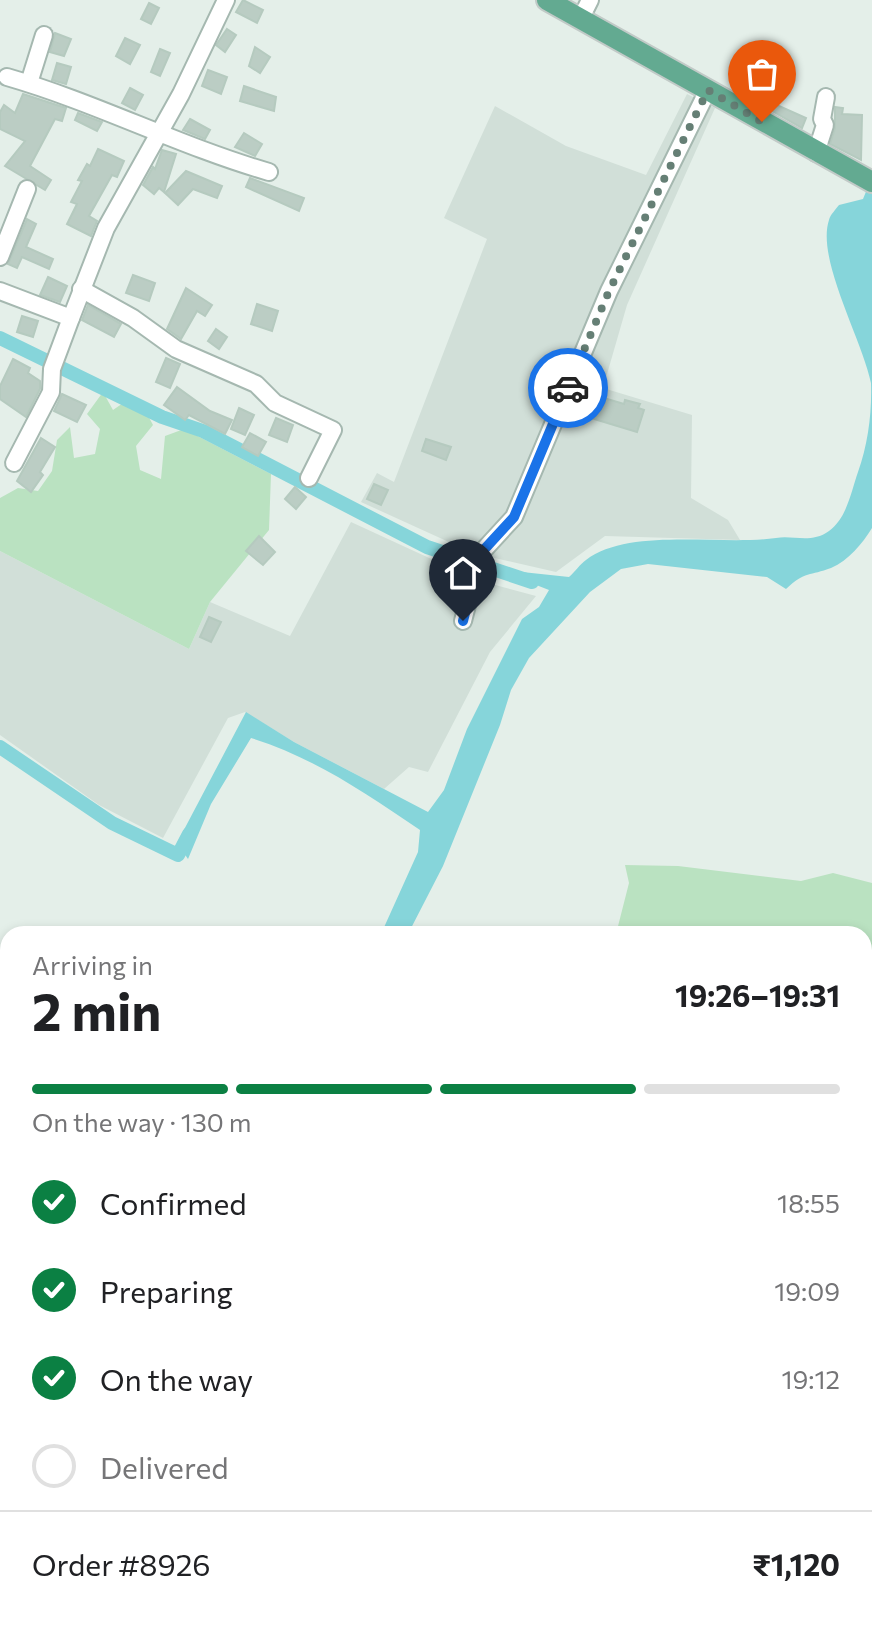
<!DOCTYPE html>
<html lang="en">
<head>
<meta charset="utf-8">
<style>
	body { margin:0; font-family:Commissioner,sans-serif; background:#f2f2f2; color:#202124; height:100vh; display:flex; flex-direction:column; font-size:30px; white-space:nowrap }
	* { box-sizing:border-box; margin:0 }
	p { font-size:26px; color:#757577 }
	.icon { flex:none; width:44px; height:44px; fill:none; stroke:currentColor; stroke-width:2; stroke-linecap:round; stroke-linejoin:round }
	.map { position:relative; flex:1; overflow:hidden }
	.drawer { position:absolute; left:0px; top:926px; width:872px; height:706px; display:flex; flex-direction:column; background:#fff; border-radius:24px 24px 0 0; box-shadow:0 4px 12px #0003 }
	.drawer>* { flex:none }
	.pin { position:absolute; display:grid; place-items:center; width:68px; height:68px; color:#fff; margin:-82px -34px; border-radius:50% 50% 50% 0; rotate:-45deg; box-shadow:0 0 8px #0007 }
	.pin .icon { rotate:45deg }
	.courier { position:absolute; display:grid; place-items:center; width:80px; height:80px; margin:-40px; border:6px solid #1a73e8; border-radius:50%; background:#fff; color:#222; box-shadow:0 2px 10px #0007 }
	.head em { font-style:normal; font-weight:700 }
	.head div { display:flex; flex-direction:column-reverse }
	.head { display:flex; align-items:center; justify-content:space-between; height:136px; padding:0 32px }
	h1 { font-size:52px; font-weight:700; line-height:60px }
	.bar { display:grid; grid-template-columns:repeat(4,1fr); gap:12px 8px; align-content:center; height:96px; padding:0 32px }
	.bar i { height:10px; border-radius:6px; background:#e0e0e0 }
	.bar .on { background:#0b8043 }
	.bar p { grid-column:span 4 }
	.line { display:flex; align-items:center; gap:20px; padding:0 32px; border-top:2px solid #e0e0e0 }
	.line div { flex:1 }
	ol { padding:0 32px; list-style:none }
	li { display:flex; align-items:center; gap:24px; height:88px }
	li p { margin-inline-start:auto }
	li .icon { padding:8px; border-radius:50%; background:#0b8043; color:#fff; stroke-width:4 }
	li:last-child { color:#757577 }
	li i { width:44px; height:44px; border:4px solid #e0e0e0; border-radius:50% }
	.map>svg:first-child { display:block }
	.built { fill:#d1dfd8 }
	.green { fill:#bae2c1 }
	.water { fill:#86d5da }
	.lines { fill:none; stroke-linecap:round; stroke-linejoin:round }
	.canal { stroke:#86d5da; stroke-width:14 }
	.building { fill:#bbcdc4; stroke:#b5cabf; stroke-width:2 }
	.minor-casing { stroke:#a5b8b0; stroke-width:20 }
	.major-casing { stroke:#c1cac7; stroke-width:24 }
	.minor { stroke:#fff; stroke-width:16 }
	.major { stroke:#63aa91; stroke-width:20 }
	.done { stroke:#657f75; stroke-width:8; stroke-dasharray:0 14.4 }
	.route { stroke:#1a73e8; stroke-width:10 }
</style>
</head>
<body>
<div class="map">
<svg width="872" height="1631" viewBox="0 0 872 1631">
	<rect width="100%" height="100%" fill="#e4efe9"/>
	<!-- built -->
	<g class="built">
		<polygon points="687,94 715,108 627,305 603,388 692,415 691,498 728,520 740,540 605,536 556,572 473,553 361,502 377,473 394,482 487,239 444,218 495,106 566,146 646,175"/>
		<polygon points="351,522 477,580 536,596 490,652 428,772 409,767 384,789 294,742 245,712 228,718 163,838 99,805 0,735 0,551 189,649 210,602 290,636"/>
	</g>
	<!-- green -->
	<g class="green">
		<polygon points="103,392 113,410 126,401 144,408 153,425 136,446 140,470 161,479 165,436 184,429 271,474 269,530 210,602 189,649 0,551 0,498 18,488 38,491 52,471 57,440 70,427 74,458 95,454 100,429 87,414"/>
		<polygon points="625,865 678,866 801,881 833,873 872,883 872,1128 864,1140 864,934 616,934 629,883"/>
		<polygon points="530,1624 594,1624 602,1631 527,1631"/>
	</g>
	<!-- water -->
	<g class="water">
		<path d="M872 177V528C862 544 849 560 831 568 810 576 805 571 786 589L767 577 648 564 621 569 590 592 529 658 511 690 500 725 443 866 408 934H381L418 852 420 830C367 794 313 757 251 738L211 804 188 859 177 843 246 712 294 742 428 812 444 790 467 729 522 619 539 607 549 590 495 569 569 577C575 572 580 564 586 560 629 527 722 546 776 538 794 535 811 544 829 531 847 518 851 492 858 472 868 444 872 413 871 383 862 339 816 259 829 220 830 215 836 209 839 205L863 199Z"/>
		<polygon points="643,1624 717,1624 716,1631 640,1631"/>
	</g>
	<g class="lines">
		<!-- canal -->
		<g class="canal">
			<polyline points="0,338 162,417 203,431 427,547 532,582"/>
			<polyline points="0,747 112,823 178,855 189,834"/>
		</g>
	</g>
	<!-- building -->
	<g class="building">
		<polygon points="243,0 263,10 257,23 236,12"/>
		<polygon points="149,3 159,8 151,24 141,19"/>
		<polygon points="227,29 236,35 225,52 216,45"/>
		<polygon points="55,33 71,39 64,56 50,52"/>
		<polygon points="125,38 140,45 130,64 116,56"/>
		<polygon points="255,47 270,57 260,73 249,66"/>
		<polygon points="160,49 170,53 160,76 151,72"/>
		<polygon points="57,63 71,67 66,84 52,80"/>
		<polygon points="208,70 227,77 221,94 202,86"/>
		<polygon points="244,86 276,97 274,111 240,101"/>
		<polygon points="130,88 143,95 135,110 122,103"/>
		<polygon points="23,94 66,108 62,121 55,119 30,166 51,180 45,190 5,166 25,141 0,129 0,112 4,105 15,113"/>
		<polygon points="770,102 806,118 802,128 767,108"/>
		<polygon points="835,107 843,108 842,114 862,115 861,160 830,144 835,128"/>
		<polygon points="78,113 102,122 97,131 75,120"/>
		<polygon points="190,119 210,130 205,139 183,130"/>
		<polygon points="244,133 262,144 255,156 235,147"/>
		<polygon points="98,149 124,161 117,177 112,175 89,216 97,221 91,236 67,224 77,204 71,202 82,181 78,180 87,164 90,166"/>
		<polygon points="162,150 176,154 164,192 159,188 154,194 143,185 153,167 155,169"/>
		<polygon points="186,171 222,186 217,198 193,189 178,205 165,193"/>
		<polygon points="250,178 304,198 299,211 246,187"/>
		<polygon points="27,219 36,224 26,247 53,259 49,269 22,257 17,268 8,264"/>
		<polygon points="133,275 155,283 149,301 126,293"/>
		<polygon points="48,277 67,286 60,302 40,295"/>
		<polygon points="186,288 212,305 205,316 197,311 181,339 167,329"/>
		<polygon points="257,304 278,311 272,331 251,324"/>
		<polygon points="88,305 121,324 114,337 82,320"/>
		<polygon points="22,316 38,321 33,337 17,332"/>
		<polygon points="216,329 227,337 219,349 208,341"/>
		<polygon points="166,358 180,364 170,388 156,382"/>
		<polygon points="13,359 30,368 28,373 40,381 40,389 26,417 0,399 0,386"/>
		<polygon points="177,387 210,411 232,420 225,434 189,415 185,420 164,405"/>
		<polygon points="62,394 86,405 77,422 54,411"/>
		<polygon points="597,396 624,404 625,400 640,404 638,408 644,410 637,432 591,418"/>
		<polygon points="239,408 254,415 245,435 231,429"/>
		<polygon points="276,418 293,425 287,442 269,435"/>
		<polygon points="250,433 266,442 258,456 242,447"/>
		<polygon points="41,438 55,447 40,472 43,475 31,492 17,481"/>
		<polygon points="426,439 451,447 446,460 422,451"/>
		<polygon points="374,484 388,490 381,505 367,499"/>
		<polygon points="295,487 306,497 296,509 285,499"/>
		<polygon points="259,536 275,552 263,565 246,551"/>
		<polygon points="209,617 221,622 211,642 200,637"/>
	</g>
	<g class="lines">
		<defs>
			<g id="minor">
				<polyline points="580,20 590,0"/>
				<path d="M7 77C97 103 179 146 269 172"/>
				<polyline points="29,83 44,35"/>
				<polyline points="816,153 825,125 822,119 826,97"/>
				<polyline points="0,257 27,189"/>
				<polyline points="81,289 133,318 176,349 256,384 275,403 333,430 309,478"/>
				<polyline points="0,291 71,318 106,228 181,94 226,0"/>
				<polyline points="14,463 51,392 52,369 71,318"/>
				<polyline points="463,621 480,554 514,517 609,291 708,90"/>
				<polyline points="0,967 8,970"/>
			</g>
			<polyline id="major" points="547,0 872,182"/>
		</defs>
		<!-- minor casing -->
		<use href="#minor" class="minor-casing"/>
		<!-- major casing -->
		<use href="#major" class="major-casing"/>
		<!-- minor -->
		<use href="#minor" class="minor"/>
		<!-- major -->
		<use href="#major" class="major"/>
	</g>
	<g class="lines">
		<!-- done -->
		<polyline class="done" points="568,388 609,291 708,90 762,122"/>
		<!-- route -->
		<polyline class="route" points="463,621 480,554 514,517 568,388"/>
	</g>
</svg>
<div class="pin" style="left:762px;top:122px;background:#ea580c"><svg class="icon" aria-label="bag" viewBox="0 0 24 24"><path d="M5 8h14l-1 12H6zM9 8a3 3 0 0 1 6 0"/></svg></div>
<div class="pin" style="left:463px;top:621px;background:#1f2937"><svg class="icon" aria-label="home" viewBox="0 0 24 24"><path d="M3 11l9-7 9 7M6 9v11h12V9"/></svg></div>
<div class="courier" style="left:568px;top:388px"><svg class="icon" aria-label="car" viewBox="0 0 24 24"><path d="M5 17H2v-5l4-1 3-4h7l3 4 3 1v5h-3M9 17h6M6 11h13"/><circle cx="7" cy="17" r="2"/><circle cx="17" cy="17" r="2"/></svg></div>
<section class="drawer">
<div class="head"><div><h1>2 min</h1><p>Arriving in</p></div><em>19:26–19:31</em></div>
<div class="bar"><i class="on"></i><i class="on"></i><i class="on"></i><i></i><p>On the way · 130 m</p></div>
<ol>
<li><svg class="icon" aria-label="check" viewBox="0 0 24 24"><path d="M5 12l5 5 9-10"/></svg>Confirmed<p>18:55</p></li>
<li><svg class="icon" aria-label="check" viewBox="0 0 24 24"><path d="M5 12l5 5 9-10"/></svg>Preparing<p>19:09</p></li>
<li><svg class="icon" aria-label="check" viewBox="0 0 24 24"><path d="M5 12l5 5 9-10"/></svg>On the way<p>19:12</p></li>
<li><i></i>Delivered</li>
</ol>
<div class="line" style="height:104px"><div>Order #8926</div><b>₹1,120</b></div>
</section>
</div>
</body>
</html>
